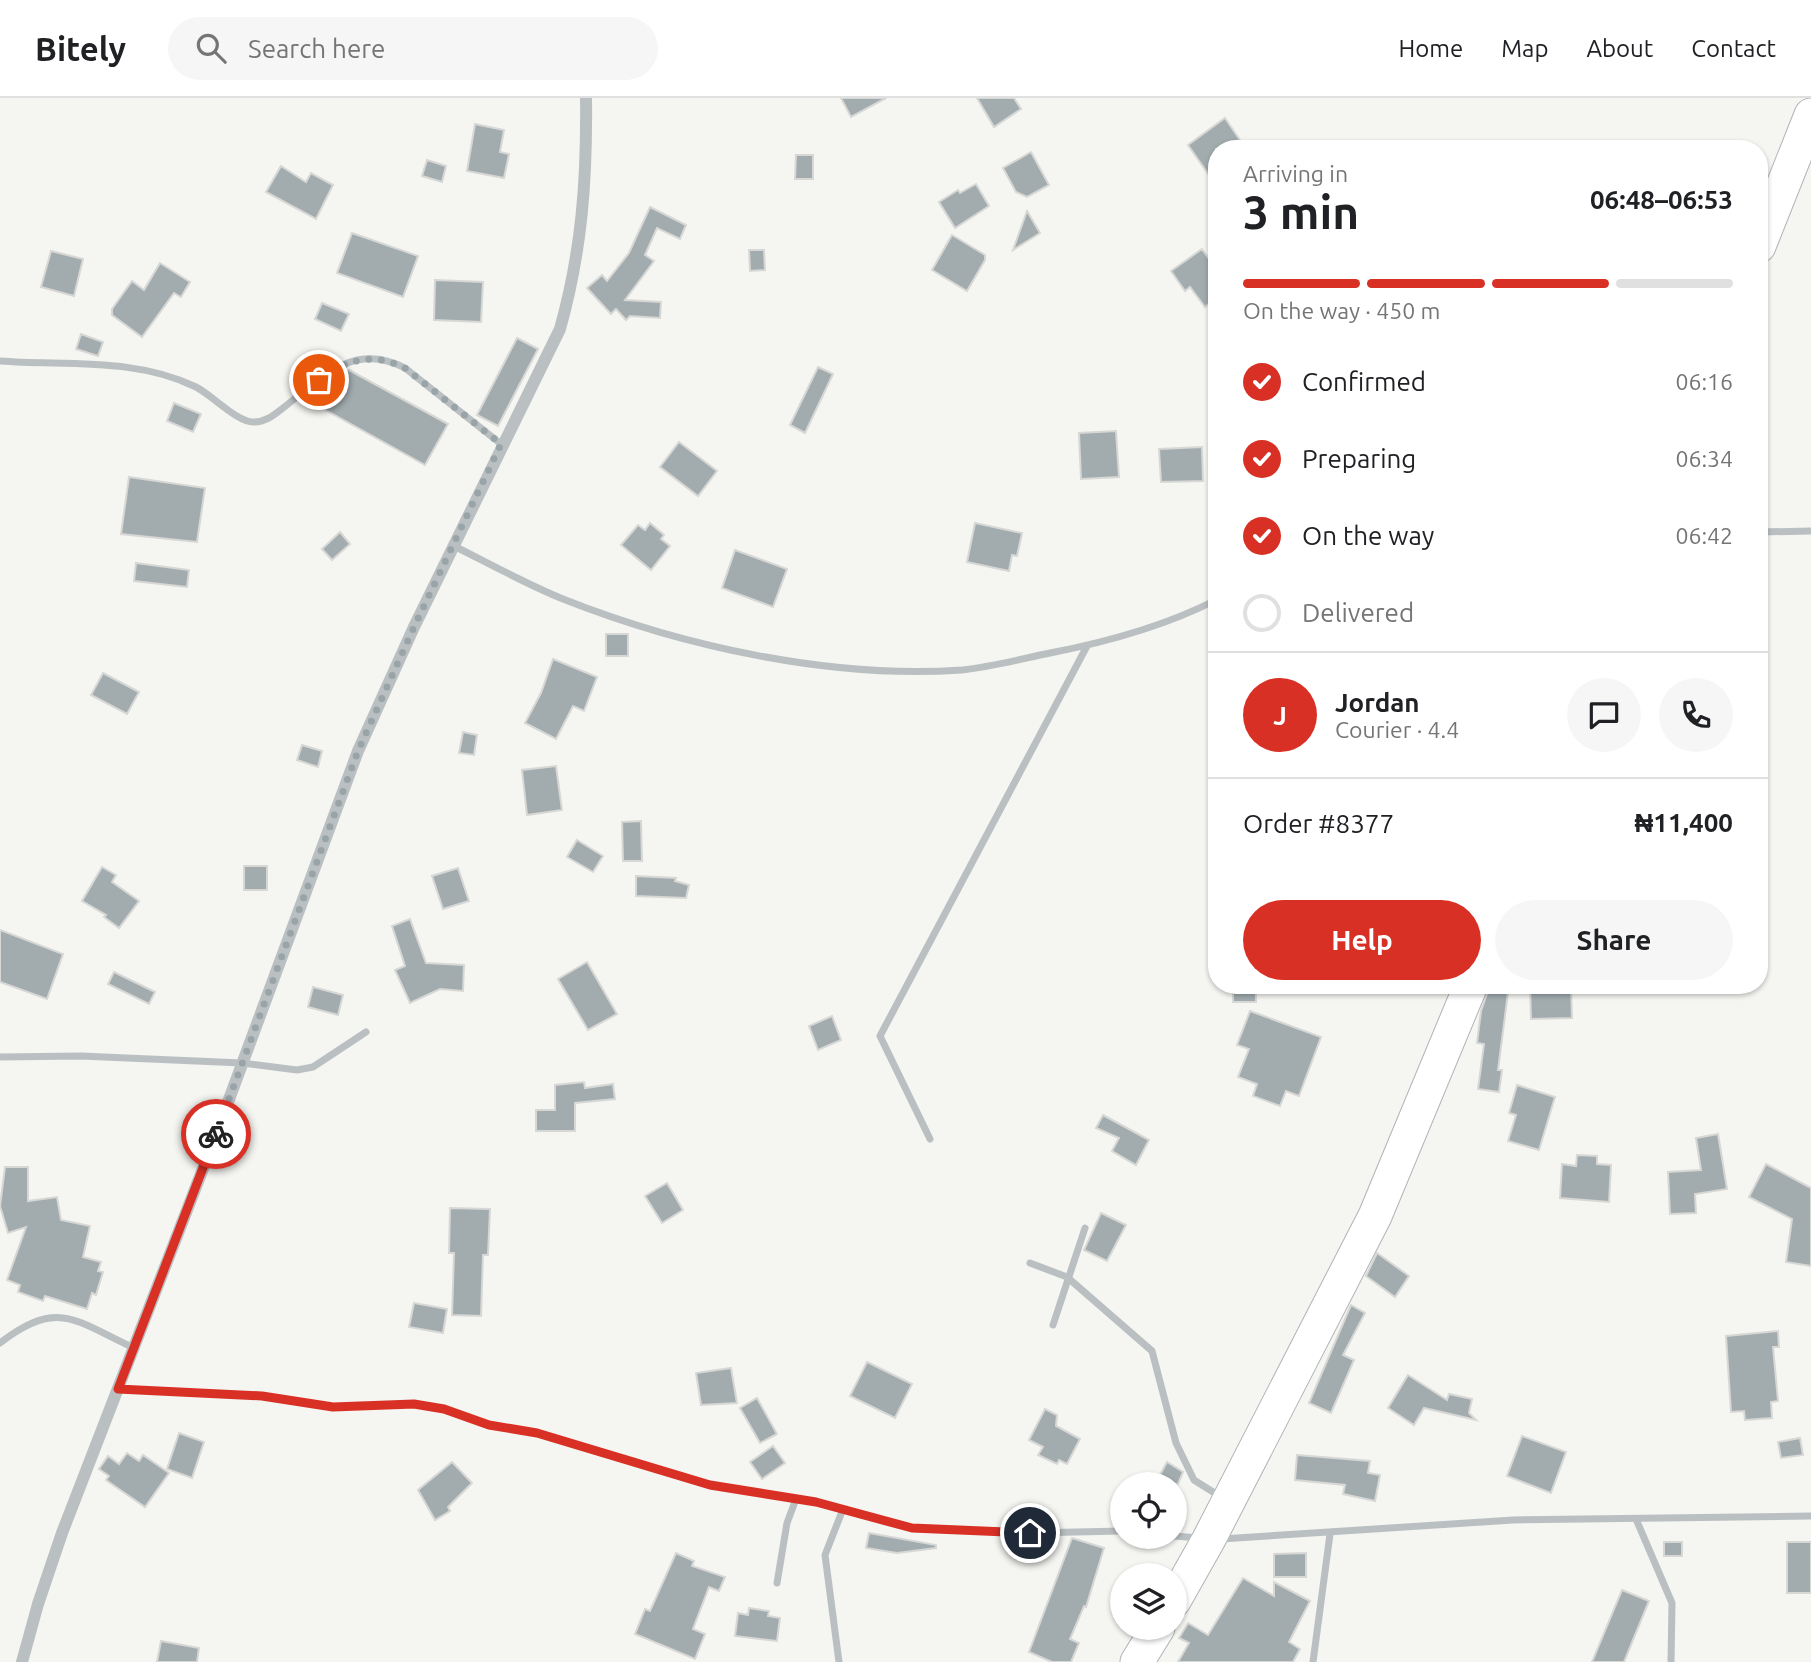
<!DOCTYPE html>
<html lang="en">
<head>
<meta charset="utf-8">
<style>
	body { margin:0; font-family:Ubuntu,sans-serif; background:#f6f6f6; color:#202124; height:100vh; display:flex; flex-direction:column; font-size:26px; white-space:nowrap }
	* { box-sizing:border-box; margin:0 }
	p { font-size:23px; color:#757577 }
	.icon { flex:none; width:38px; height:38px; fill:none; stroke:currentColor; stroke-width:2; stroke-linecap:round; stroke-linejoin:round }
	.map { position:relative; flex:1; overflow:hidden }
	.panel { position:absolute; left:1208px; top:42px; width:560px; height:854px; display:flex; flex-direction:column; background:#fff; border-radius:28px; box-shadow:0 2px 5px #0004 }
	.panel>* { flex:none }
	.tools { position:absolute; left:1110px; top:1374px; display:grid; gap:14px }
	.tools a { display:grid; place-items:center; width:77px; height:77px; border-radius:50%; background:#fff; box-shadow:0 2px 5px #0004; font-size:35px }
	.pin { position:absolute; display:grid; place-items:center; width:60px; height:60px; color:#fff; margin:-30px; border:4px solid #fff; border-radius:50%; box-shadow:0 2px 7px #0007 }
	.courier { position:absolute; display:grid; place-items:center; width:70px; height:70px; margin:-35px; border:5px solid #d93025; border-radius:50%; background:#fff; color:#222; box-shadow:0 2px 9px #0007 }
	.overview em { font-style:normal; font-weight:700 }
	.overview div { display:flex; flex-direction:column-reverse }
	.overview { display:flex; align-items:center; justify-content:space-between; height:119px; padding:0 35px }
	h1 { font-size:46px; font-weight:700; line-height:52px }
	.bar { display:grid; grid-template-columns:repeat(4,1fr); gap:10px 7px; align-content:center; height:84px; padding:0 35px }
	.bar i { height:9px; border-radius:5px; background:#e0e0e0 }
	.bar .current { background:#d93025 }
	.bar p { grid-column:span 4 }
	.line { display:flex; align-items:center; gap:18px; padding:0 35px; border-top:2px solid #e0e0e0 }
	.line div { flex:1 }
	.round { display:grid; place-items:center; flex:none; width:74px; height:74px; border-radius:37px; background:#f6f6f6 }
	ol { padding:0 35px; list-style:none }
	li { display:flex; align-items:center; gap:21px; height:77px }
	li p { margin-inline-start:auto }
	li .icon { padding:7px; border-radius:50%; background:#d93025; color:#fff; stroke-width:4 }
	li:last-child { color:#757577 }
	li i { width:38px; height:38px; border:4px solid #e0e0e0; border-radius:50% }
	.cta { display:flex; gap:14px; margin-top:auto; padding:14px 35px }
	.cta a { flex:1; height:80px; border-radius:42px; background:#d93025; color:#fff; font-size:28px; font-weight:700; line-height:80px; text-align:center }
	.cta a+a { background:#f6f6f6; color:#202124 }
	header { display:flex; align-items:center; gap:42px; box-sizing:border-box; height:98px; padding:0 35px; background:#fff; border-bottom:2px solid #e0e0e0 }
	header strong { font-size:33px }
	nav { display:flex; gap:38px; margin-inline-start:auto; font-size:24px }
	.search { width:490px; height:63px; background:#f6f6f6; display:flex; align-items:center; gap:18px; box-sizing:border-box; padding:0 24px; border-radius:38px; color:#757577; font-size:26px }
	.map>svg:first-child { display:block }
	.building { fill:#a2acaf; stroke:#d7d7d5; stroke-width:2 }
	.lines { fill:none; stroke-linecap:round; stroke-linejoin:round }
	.primary-casing { stroke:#aeb4b7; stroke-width:35 }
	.minor { stroke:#bac0c2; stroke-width:7 }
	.tertiary { stroke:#bac0c2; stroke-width:12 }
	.primary { stroke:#fff; stroke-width:33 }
	.done { stroke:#99a4a9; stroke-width:7; stroke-dasharray:0 12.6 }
	.route { stroke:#d93025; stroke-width:9 }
</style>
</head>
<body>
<header>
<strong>Bitely</strong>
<div class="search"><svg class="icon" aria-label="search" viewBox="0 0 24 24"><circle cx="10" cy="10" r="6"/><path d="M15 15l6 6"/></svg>Search here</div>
<nav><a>Home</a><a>Map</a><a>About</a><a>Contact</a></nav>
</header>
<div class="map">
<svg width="1811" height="1564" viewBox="0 0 1811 1564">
	<rect width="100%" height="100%" fill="#f5f5f2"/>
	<!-- building -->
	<g class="building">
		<polygon points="841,0 886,0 851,19"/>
		<polygon points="977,0 1014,0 1021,11 994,29"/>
		<polygon points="1225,20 1246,51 1216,51 1216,87 1188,47"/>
		<polygon points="475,26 504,32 500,54 509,56 504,80 467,73"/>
		<polygon points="1031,54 1049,87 1027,99 1016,94 1003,70"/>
		<polygon points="796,57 813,57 813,81 795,81"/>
		<polygon points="427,62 446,68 442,84 422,78"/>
		<polygon points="281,68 306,84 311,75 333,87 316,121 266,94"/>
		<polygon points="976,86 989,108 955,130 939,104 958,92 960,95"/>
		<polygon points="650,109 686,127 680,141 657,130 645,157 654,163 625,202 661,204 660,220 630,218 626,222 616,211 611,216 587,190 602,177 607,183 629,155"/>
		<polygon points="1027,113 1040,135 1013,152"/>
		<polygon points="352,135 418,158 403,199 337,175"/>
		<polygon points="952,137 985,157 985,162 967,193 932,172"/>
		<polygon points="1202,151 1216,171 1216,200 1205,209 1190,189 1185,193 1171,173"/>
		<polygon points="749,152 764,152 765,172 750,173"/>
		<polygon points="51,153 83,161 74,198 41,189"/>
		<polygon points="160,165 190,184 181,199 174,195 142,239 112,217 112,211 132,183 144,192"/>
		<polygon points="435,182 483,184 481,224 434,222"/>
		<polygon points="322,205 349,216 341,233 315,221"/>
		<polygon points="81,236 103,244 98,258 76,251"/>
		<polygon points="517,240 538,251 498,328 477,317"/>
		<polygon points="818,269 833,276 805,335 790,327"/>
		<polygon points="349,272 448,326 425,367 322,310 342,274"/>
		<polygon points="174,305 201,316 193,334 167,323"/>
		<polygon points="1116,333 1119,379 1081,381 1079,335"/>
		<polygon points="679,344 717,373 698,398 660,369"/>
		<polygon points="1202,349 1203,383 1161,384 1159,351"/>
		<polygon points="129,379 205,390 197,444 121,436"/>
		<polygon points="650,425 664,437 661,441 670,448 651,472 621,447 638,427 645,432"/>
		<polygon points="975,425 1022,435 1017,458 1012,457 1009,473 967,464"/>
		<polygon points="340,434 350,446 332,462 322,451"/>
		<polygon points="735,452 787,471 773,509 722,490"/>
		<polygon points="136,465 189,472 187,489 134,483"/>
		<rect x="606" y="536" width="22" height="22"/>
		<polygon points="553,561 597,579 584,613 573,608 556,641 525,625 541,595"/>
		<polygon points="103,575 139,594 127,616 91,597"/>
		<polygon points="463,634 477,637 474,657 459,655"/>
		<polygon points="302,647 322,653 318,669 297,662"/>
		<polygon points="556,668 562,712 527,717 522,672"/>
		<polygon points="641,723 642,763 623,763 622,724"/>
		<polygon points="577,742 603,758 593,774 567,759"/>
		<rect x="244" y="768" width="23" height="24"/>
		<polygon points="102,769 116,777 112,784 139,803 119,830 104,819 106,817 82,803"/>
		<polygon points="458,770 469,803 443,811 432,778"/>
		<polygon points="636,778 676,780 675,783 689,787 686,800 636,798"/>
		<polygon points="410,821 426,865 464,867 463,893 440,891 410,905 395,872 405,868 392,828"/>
		<polygon points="0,832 63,856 47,901 0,884"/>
		<polygon points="587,864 617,916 588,932 558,881"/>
		<polygon points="114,874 155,894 149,906 108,886"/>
		<rect x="1233" y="887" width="23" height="17"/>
		<polygon points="1490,887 1509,887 1498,972 1502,972 1499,994 1478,991 1484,946 1477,945 1481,913"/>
		<polygon points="1530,887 1571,887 1572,920 1531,921"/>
		<polygon points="313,889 343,897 338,917 308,909"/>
		<polygon points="1250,913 1321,939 1299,998 1286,993 1280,1008 1253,998 1257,986 1238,979 1249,951 1237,947"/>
		<polygon points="832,918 841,942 818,952 809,928"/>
		<polygon points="584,984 585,990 613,986 615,1001 575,1005 575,1033 536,1033 536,1012 555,1012 555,987"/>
		<polygon points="1517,987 1555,999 1539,1052 1508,1043 1516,1017 1509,1015"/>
		<polygon points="1103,1017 1149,1042 1136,1067 1112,1053 1119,1040 1096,1030"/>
		<polygon points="1718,1036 1727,1091 1695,1096 1696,1115 1670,1116 1668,1074 1701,1072 1696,1040"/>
		<polygon points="1577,1057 1597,1058 1597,1066 1611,1067 1609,1104 1560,1100 1562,1066 1576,1068"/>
		<polygon points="1766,1066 1811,1090 1811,1168 1786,1164 1792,1121 1749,1099"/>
		<polygon points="5,1069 28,1069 28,1103 57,1099 61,1122 90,1128 83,1159 101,1164 98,1173 103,1174 96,1197 92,1195 87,1211 45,1198 43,1203 18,1194 20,1187 7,1182 26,1129 8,1135 0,1108"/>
		<polygon points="667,1085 683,1112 662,1125 645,1098"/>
		<polygon points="450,1110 490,1111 488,1157 483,1157 481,1218 452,1217 454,1155 449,1155"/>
		<polygon points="1101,1115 1126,1127 1107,1163 1084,1152"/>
		<polygon points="1377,1155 1409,1178 1395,1199 1366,1178"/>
		<polygon points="414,1205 447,1211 443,1235 409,1229"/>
		<polygon points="1351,1207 1365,1215 1343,1257 1354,1262 1331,1315 1309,1305"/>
		<polygon points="1778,1233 1779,1249 1773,1249 1778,1303 1771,1304 1772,1320 1745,1322 1744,1313 1731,1314 1726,1238"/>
		<polygon points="867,1264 912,1286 895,1320 850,1298"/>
		<polygon points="731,1270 737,1305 701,1307 696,1275"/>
		<polygon points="1408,1277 1447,1302 1449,1296 1472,1301 1469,1315 1476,1322 1424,1310 1414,1327 1388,1310"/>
		<polygon points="757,1300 777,1336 760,1345 740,1310"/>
		<polygon points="1045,1311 1057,1317 1056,1328 1080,1341 1067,1366 1059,1362 1057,1366 1038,1357 1043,1349 1029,1342"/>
		<polygon points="179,1335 204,1344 192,1380 167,1371"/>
		<polygon points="1522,1338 1566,1354 1551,1395 1507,1378"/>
		<polygon points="1800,1340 1803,1357 1781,1360 1778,1344"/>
		<polygon points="773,1348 785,1365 762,1381 750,1364"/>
		<polygon points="127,1355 139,1363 143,1357 169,1375 145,1409 106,1382 109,1378 99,1371 108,1358 119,1366"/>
		<polygon points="1297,1357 1370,1363 1368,1375 1380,1377 1375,1403 1343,1396 1345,1387 1295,1382"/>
		<polygon points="452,1364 472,1385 448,1409 450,1413 435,1422 418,1392"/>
		<polygon points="1167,1364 1183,1374 1178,1386 1155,1386"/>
		<polygon points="869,1435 936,1447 936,1450 897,1455 866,1450"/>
		<polygon points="1072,1440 1104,1450 1086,1509 1084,1508 1070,1541 1079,1545 1071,1564 1052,1564 1029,1554"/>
		<rect x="1664" y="1444" width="18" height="14"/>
		<rect x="1787" y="1444" width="24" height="51"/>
		<polygon points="676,1455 694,1463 692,1468 725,1479 719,1493 709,1489 693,1531 705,1536 695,1561 635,1536 645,1511 650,1513"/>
		<polygon points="1306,1455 1306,1479 1274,1479 1274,1456"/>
		<polygon points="1243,1480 1274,1498 1274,1484 1310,1503 1289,1544 1300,1551 1293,1564 1178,1564 1189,1545 1179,1540 1188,1525 1208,1537"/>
		<polygon points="1622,1492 1649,1503 1624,1564 1592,1564"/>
		<polygon points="749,1510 769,1513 768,1518 780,1520 777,1543 735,1538 738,1515 748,1517"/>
		<polygon points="161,1543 199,1550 197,1564 157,1564"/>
	</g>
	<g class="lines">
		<defs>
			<g id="primary">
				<polyline points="1759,148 1811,17"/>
				<polyline points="1174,1503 1209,1441 1375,1118 1471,887"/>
				<polyline points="1137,1564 1158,1530"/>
			</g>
		</defs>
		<!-- primary casing -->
		<use href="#primary" class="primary-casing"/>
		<!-- minor -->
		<g class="minor">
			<path d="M0 263C64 268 135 259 196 289 212 297 238 325 254 324 266 324 274 317 283 310 322 280 353 243 405 270L501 346"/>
			<polyline points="1759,434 1811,433"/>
			<path d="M454 448C490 466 526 486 563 501 684 549 832 581 962 572 991 569 1021 561 1050 555 1107 544 1165 528 1216 502"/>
			<polyline points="0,959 81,958 242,965 297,972 313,969 366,934"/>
			<polyline points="930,1041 880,938 1087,548"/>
			<polyline points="1030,1165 1067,1179 1152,1253 1176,1345 1194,1382 1221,1399"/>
			<polyline points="1053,1227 1085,1130"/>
			<path d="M0 1245C58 1200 75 1223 134 1250"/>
			<polyline points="118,1291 263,1298 333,1309 414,1306 444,1311 489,1327 537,1335 710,1387 816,1404 912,1430 1030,1435 1122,1433"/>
			<polyline points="1636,1421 1672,1505 1671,1564"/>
			<polyline points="1174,1438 1199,1440"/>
			<polyline points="1221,1441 1513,1422 1811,1418"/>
			<polyline points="777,1485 787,1425 796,1401"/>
			<polyline points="839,1564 825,1457 843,1411"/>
			<polyline points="1313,1564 1330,1436"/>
		</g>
		<!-- tertiary -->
		<path class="tertiary" d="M22 1564 38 1506 62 1435 211 1050 358 653 414 529 560 231C582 152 587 82 586 0"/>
		<!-- primary -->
		<use href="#primary" class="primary"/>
	</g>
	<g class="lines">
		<!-- done -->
		<path class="done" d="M216 1036 358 653 414 529 501 346 405 270C373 254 346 261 319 282"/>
		<!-- route -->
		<polyline class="route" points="216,1036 118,1291 262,1298 333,1309 414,1306 444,1311 489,1327 537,1335 710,1387 816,1404 912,1430 1030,1435"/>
	</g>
</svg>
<div class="tools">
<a><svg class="icon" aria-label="locate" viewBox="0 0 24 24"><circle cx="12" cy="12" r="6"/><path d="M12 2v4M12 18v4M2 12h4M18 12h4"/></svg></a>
<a><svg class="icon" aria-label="layers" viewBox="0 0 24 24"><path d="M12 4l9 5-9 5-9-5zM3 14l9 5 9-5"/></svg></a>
</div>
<div class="pin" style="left:319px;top:282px;background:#ea580c"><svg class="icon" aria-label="bag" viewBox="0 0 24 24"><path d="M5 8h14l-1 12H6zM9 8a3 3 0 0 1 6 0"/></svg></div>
<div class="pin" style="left:1030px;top:1435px;background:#1f2937"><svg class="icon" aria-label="home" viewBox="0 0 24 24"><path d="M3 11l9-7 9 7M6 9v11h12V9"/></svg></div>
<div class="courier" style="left:216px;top:1036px"><svg class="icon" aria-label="bike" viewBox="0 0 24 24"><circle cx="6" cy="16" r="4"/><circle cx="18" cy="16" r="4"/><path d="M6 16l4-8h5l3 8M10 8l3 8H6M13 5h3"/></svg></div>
<section class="panel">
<div class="overview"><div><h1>3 min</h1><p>Arriving in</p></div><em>06:48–06:53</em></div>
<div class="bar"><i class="current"></i><i class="current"></i><i class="current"></i><i></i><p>On the way · 450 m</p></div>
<ol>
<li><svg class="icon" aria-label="check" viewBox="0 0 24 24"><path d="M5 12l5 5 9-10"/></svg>Confirmed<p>06:16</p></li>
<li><svg class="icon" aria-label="check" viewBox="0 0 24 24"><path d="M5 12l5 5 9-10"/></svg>Preparing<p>06:34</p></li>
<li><svg class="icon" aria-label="check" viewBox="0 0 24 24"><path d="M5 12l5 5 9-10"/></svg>On the way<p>06:42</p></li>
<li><i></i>Delivered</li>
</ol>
<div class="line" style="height:126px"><b class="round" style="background:#d93025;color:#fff">J</b><div><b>Jordan</b><p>Courier · 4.4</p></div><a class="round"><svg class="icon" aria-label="chat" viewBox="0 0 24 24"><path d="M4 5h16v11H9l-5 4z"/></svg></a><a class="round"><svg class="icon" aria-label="phone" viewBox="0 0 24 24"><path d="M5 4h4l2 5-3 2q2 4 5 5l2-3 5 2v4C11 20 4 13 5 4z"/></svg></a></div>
<div class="line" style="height:91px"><div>Order #8377</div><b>₦11,400</b></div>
<div class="cta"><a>Help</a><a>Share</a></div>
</section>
</div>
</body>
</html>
